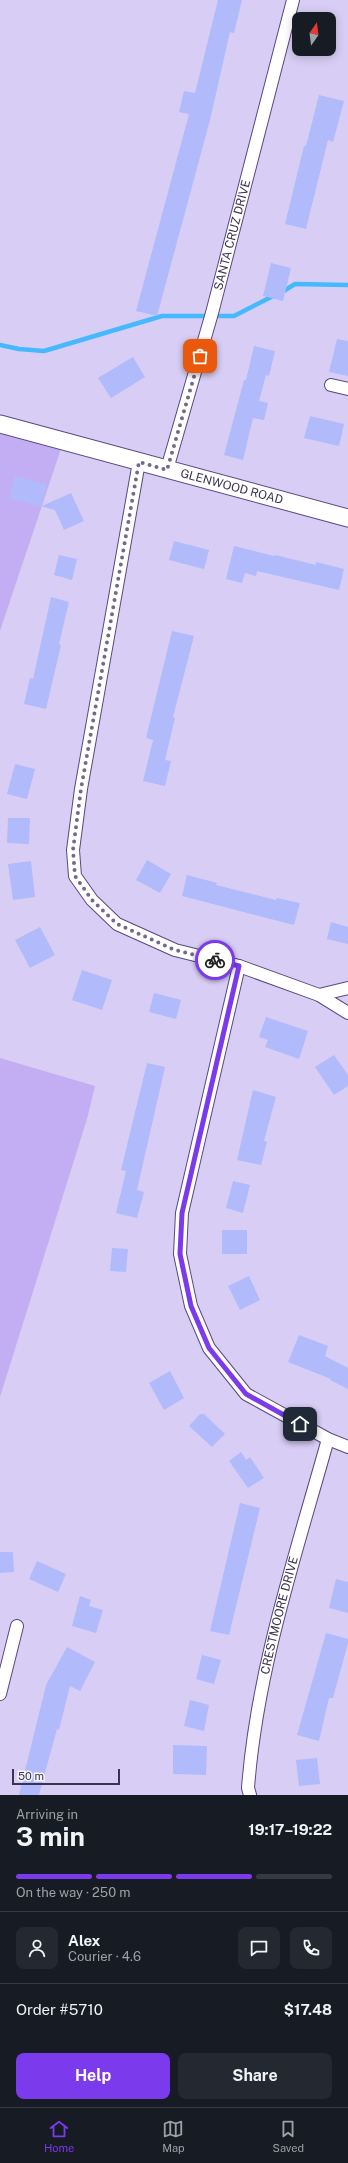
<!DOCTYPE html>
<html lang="en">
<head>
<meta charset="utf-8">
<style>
	body { margin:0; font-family:"Public Sans",sans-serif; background:#242831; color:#f1f3f6; height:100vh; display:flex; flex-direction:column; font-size:15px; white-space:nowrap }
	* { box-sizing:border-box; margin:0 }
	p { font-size:13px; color:#9ea1a6 }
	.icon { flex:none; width:22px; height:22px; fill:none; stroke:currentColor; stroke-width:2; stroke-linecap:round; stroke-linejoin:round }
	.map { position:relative; height:1795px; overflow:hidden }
	.side { display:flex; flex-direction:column; background:#171b24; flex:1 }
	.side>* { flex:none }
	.needle { width:26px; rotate:14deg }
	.buttons { position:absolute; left:292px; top:12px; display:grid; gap:8px }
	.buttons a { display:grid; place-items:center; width:44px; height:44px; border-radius:8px; background:#171b24; box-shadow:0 2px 10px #0003; font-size:20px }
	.scale { position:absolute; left:12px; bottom:10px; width:108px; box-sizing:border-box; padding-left:4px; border:2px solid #3c344e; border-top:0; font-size:11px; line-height:14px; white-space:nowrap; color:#3c344e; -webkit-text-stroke:3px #f6f4fb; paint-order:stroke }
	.pin { position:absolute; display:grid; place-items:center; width:34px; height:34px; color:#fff; margin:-17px; border-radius:8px; box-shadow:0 2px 6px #0006 }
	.courier { position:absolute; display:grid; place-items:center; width:40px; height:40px; margin:-20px; border:3px solid #7c3aed; border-radius:50%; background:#fff; color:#222; box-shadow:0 1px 5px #0007 }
	.summary em { font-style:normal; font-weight:700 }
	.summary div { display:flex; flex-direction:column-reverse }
	.summary { display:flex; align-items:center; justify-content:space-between; height:68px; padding:0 16px }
	h1 { font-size:26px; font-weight:700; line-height:30px }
	.bar { display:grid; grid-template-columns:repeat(4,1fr); gap:6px 4px; align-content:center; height:48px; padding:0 16px }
	.bar i { height:5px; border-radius:3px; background:#363941 }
	.bar .current { background:#7c3aed }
	.bar p { grid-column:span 4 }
	.line { display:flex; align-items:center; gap:10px; padding:0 16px; border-top:1px solid #363941 }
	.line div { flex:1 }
	.round { display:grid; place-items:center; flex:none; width:42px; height:42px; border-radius:8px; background:#242831 }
	.action { display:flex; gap:8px; margin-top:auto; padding:8px 16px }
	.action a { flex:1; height:46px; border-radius:8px; background:#7c3aed; color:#fff; font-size:16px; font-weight:700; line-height:46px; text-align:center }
	.action a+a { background:#242831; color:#f1f3f6 }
	.tabs { display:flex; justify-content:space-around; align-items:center; height:56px; border-top:1px solid #363941; background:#171b24; font-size:11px; color:#9ea1a6 }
	.tabs a { display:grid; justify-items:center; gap:2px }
	.tabs .current { color:#7c3aed }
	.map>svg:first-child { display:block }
	.green { fill:#c3aef3 }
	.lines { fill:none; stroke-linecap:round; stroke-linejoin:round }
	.stream { stroke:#45b9fb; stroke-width:4.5 }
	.building { fill:#b1bafa }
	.street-casing { stroke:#5a477f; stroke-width:14 }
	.secondary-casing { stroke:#5a477f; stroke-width:19 }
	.street { stroke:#fff; stroke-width:12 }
	.secondary { stroke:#fff; stroke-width:17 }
	.done { stroke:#736a88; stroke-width:4; stroke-dasharray:0 7.2 }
	.route { stroke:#7c3aed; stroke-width:5 }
	.labels { text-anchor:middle; stroke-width:3.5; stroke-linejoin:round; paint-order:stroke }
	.street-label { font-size:12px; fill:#3c344e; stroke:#f6f4fb }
</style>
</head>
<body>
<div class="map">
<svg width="348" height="1795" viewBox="0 0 348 1795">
	<rect width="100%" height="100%" fill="#d8cef5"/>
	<!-- green -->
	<g class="green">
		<polygon points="0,423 64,440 0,631"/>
		<polygon points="0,1058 95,1086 87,1119 0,1397"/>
	</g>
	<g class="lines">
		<!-- stream -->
		<g class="stream">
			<polyline points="282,292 295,284 348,285"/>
			<polyline points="0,345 19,349 44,351 162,316 234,316 275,295"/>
		</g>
	</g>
	<!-- building -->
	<g class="building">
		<polygon points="218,0 242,0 234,33 230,32 210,120 157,316 136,311 189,114 179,112 184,91 195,93"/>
		<polygon points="319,95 344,101 333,142 328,140 306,229 285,224 304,146 306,146"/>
		<polygon points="271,263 291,268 283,301 263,296"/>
		<polygon points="337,339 348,341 348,376 329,372"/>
		<polygon points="254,346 275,351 269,376 266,375 259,401 268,403 264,420 253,418 243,460 224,455 244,380 246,380"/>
		<polygon points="133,357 145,377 111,398 98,378"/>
		<polygon points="310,416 344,424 339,446 304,438"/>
		<polygon points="15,476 47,484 42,506 71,493 84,521 64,530 55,510 9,498"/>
		<polygon points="174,541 209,550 204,569 169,560"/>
		<polygon points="234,546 274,556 275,555 316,565 316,562 344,569 339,590 257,571 256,576 245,573 242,583 226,579"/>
		<polygon points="59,555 77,559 72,580 54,575"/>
		<polygon points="51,597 69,602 59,644 61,645 46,709 24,704 30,678 33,679"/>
		<polygon points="172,631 194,636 173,717 175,718 165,760 171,761 165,786 143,781 153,740 146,738"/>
		<polygon points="15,764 35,769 27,799 7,794"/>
		<polygon points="8,818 30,818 29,844 7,843"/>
		<polygon points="147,860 171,874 160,893 136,880"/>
		<polygon points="31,861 35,897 13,900 8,864"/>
		<polygon points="187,875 217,883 216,885 276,900 277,898 300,903 294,925 182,896"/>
		<polygon points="331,922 348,927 348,944 327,939"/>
		<polygon points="40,927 55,955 30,968 15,940"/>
		<polygon points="82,970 112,980 102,1010 72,1000"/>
		<polygon points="154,993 181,1000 176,1019 149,1012"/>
		<polygon points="266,1017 308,1031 299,1059 265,1047 268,1040 259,1037"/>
		<polygon points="334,1055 348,1075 348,1086 334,1095 315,1067"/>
		<polygon points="147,1063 165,1067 137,1190 144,1192 137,1218 116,1213 126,1171 121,1170"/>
		<polygon points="253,1090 276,1097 264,1141 267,1142 261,1165 237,1160"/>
		<polygon points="233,1181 250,1185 243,1213 226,1208"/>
		<rect x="222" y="1230" width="25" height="24"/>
		<polygon points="112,1248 128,1249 126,1272 110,1271"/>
		<polygon points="249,1276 260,1300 240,1310 228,1286"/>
		<polygon points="299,1335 328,1346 325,1356 348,1368 348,1389 330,1380 331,1379 288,1362"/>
		<polygon points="170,1371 184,1398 164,1410 149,1383"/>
		<polygon points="200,1414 204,1414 225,1434 212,1447 189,1426"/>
		<polygon points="241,1452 246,1460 250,1457 264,1478 248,1488 229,1461"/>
		<polygon points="240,1503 260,1508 229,1635 210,1631"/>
		<polygon points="0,1552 13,1552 14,1572 0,1573"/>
		<polygon points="37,1561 66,1574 58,1592 29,1579"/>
		<polygon points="336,1579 348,1582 348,1613 329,1608"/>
		<polygon points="80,1596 91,1600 89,1606 103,1610 96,1633 72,1626"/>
		<polygon points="326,1633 348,1639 348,1643 333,1698 329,1698 319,1741 297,1735"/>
		<polygon points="67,1647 95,1662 80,1691 70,1686 59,1730 57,1729 39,1795 19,1795 46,1685"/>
		<polygon points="202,1655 221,1660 214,1684 196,1679"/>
		<polygon points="190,1700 209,1705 204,1731 184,1726"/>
		<polygon points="173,1745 207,1746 206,1775 173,1774"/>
		<polygon points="317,1758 320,1784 299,1786 296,1760"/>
	</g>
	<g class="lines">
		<defs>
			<g id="street">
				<polyline points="331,385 348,389"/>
				<polyline points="139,462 81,789 73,850 75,876 92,900 117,924 175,950 239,966 319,995 348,1013"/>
				<path id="s1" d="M167 469 212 313 293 0"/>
				<polyline points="239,966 182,1213 180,1254 191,1306 209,1348 246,1394 328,1439 348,1447"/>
				<polyline points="319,995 348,988"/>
				<polyline points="0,1694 17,1626"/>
				<path id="s2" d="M250 1795 248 1788C257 1669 296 1554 328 1439"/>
			</g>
			<g id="secondary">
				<path id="s3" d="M0 424 348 518"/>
			</g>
		</defs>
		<!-- street casing -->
		<use href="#street" class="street-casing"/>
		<!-- secondary casing -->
		<use href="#secondary" class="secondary-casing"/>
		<!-- street -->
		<use href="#street" class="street"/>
		<!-- secondary -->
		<use href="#secondary" class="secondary"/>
	</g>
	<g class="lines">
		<!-- done -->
		<polyline class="done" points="200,356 167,470 139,462 81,789 73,850 75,876 92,900 117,924 175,950 215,960"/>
		<!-- route -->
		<polyline class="route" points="215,960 239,966 182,1213 180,1254 191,1306 209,1348 246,1394 300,1424"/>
	</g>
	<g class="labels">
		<!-- street labels -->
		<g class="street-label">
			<text dy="4" stroke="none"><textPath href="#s1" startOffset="243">SANTA CRUZ DRIVE</textPath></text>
			<text dy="4" stroke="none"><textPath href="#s3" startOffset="240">GLENWOOD ROAD</textPath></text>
			<text dy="4" stroke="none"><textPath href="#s2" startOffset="183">CRESTMOORE DRIVE</textPath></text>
		</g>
	</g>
</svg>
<div class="buttons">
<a><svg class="needle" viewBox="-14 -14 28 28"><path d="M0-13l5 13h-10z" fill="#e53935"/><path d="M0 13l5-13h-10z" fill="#9ea1a6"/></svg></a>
</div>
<div class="scale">50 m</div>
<div class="pin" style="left:200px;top:356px;background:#ea580c"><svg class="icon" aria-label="bag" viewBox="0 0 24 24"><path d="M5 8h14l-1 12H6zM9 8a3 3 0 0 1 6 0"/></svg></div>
<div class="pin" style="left:300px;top:1424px;background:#1f2937"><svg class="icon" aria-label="home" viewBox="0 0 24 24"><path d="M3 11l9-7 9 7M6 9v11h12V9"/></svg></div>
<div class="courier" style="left:215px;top:960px"><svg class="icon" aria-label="bike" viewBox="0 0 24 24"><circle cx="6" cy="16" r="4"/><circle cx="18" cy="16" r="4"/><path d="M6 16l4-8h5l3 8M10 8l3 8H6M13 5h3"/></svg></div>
</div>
<section class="side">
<div class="summary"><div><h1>3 min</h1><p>Arriving in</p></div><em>19:17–19:22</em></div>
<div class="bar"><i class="current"></i><i class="current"></i><i class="current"></i><i></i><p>On the way · 250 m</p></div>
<div class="line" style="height:72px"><a class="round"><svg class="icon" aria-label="person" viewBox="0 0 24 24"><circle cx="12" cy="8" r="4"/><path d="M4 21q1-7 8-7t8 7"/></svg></a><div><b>Alex</b><p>Courier · 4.6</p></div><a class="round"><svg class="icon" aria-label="chat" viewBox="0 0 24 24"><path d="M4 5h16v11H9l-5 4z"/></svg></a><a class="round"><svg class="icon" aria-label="phone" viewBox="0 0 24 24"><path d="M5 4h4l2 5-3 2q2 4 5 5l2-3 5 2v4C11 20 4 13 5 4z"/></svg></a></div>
<div class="line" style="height:52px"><div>Order #5710</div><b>$17.48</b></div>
<div class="action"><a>Help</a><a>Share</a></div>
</section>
<nav class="tabs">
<a class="current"><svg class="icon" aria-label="home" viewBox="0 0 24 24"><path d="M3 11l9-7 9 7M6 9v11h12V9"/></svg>Home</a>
<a><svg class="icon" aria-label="map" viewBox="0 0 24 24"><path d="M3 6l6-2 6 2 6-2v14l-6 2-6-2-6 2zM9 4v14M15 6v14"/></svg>Map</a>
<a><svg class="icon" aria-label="saved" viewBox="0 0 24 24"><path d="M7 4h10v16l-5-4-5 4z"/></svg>Saved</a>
</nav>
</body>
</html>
